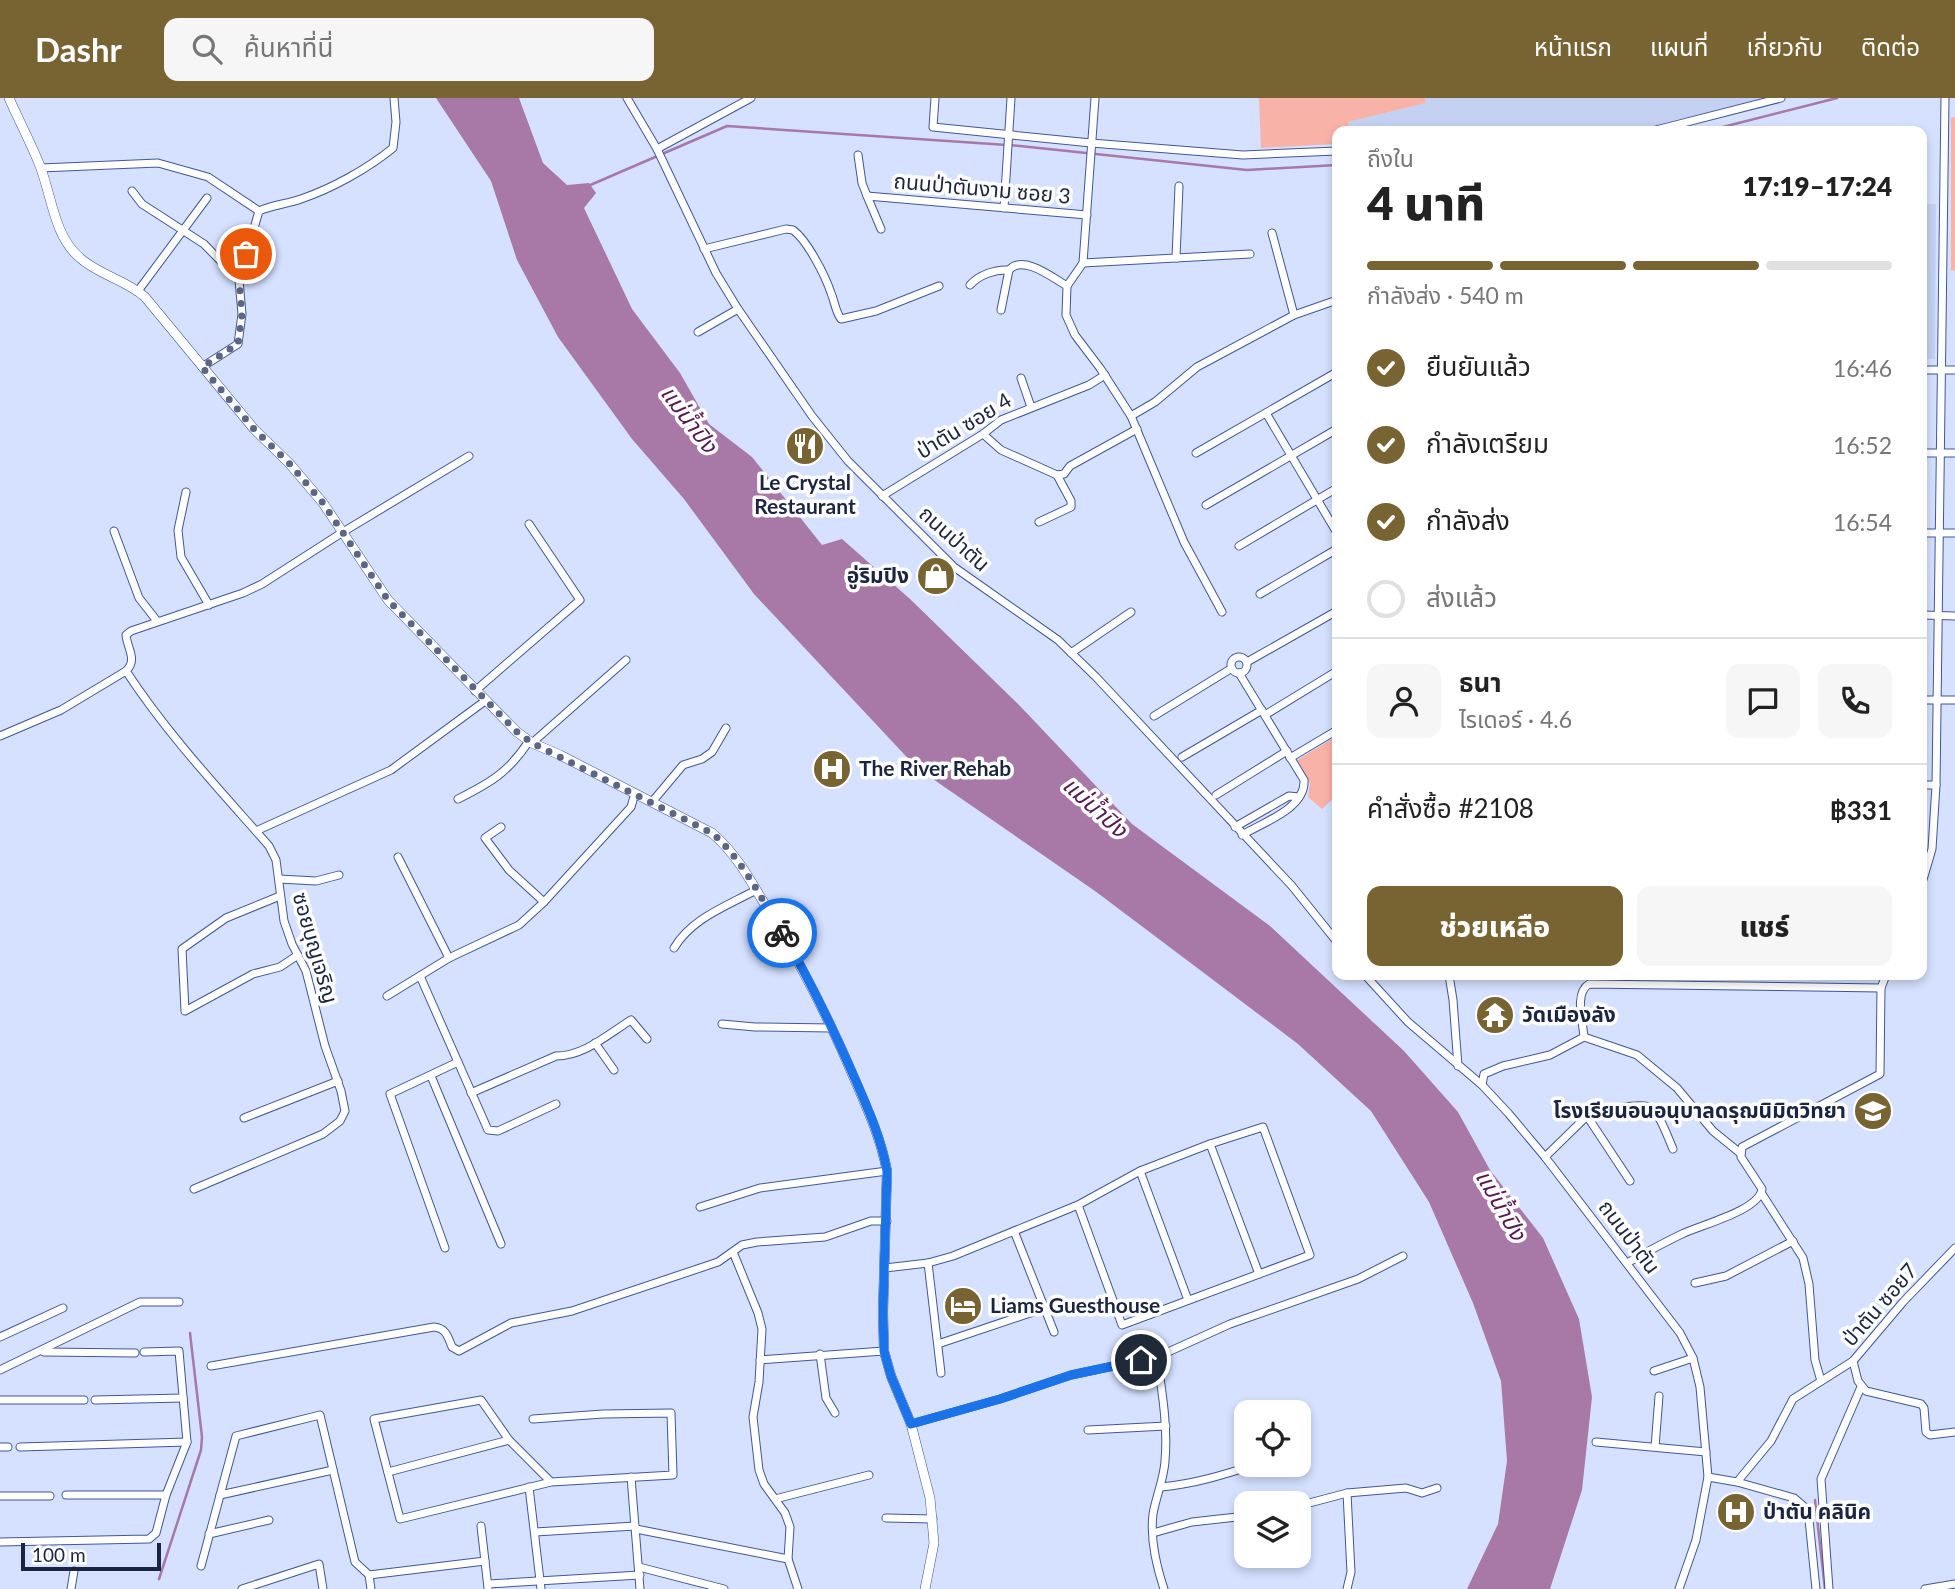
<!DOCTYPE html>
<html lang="th">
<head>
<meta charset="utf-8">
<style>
	body { margin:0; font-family:Lato,"Noto Sans Thai",sans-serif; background:#f6f6f6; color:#222; height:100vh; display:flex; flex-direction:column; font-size:26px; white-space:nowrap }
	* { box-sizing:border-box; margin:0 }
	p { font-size:23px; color:#767676 }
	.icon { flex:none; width:38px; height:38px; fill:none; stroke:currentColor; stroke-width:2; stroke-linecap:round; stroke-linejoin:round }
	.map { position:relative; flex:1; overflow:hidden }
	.panel { position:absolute; left:1332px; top:28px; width:595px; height:854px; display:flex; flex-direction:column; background:#fff; border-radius:14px; box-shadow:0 4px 10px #0003 }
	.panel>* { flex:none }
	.fabs { position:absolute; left:1234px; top:1302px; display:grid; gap:14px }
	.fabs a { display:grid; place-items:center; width:77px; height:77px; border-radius:14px; background:#fff; box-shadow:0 4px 10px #0003; font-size:35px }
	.scale { position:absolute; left:21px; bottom:18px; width:140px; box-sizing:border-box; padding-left:7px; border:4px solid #1b2440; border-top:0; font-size:19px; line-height:24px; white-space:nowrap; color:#1b2440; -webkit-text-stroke:5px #fff; paint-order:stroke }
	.pin { position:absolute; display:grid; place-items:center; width:60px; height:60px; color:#fff; margin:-30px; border:4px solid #fff; border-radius:50%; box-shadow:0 2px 7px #0007 }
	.courier { position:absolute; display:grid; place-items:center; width:70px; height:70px; margin:-35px; border:5px solid #1a73e8; border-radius:50%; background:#fff; color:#222; box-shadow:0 2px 9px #0007 }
	.overview em { font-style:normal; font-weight:800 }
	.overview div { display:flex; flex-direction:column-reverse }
	.overview { display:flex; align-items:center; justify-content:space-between; height:119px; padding:0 35px }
	h1 { font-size:46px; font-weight:800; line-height:52px }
	.bar { display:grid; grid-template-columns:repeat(4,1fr); gap:10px 7px; align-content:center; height:84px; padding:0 35px }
	.bar i { height:9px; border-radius:5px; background:#e0e0e0 }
	.bar .active { background:#786433 }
	.bar p { grid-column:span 4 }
	.line { display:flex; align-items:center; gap:18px; padding:0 35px; border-top:2px solid #e0e0e0 }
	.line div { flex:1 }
	.round { display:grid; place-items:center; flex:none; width:74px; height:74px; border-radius:14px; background:#f6f6f6 }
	ol { padding:0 35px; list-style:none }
	li { display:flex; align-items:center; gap:21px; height:77px }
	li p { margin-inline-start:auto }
	li .icon { padding:7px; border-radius:50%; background:#786433; color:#fff; stroke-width:4 }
	li:last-child { color:#767676 }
	li i { width:38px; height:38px; border:4px solid #e0e0e0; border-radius:50% }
	.primary-button { display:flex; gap:14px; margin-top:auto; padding:14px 35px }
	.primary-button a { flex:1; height:80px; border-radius:14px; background:#786433; color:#fff; font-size:28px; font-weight:800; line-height:80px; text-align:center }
	.primary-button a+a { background:#f6f6f6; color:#222 }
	header { display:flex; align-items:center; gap:42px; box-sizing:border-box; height:98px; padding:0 35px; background:#786433; color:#fff }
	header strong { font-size:33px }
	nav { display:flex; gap:38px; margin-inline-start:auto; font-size:24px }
	.search { width:490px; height:63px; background:#f6f6f6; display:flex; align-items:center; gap:18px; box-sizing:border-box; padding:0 24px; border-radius:14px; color:#767676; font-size:26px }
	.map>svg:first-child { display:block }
	.built { fill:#c4d1f2 }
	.green { fill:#f9b2a8 }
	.water { fill:#a878a6 }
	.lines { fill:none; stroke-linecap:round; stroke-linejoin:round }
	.stream { stroke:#a878a6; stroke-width:2.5 }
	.minor-casing { stroke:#415797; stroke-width:9 }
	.tertiary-casing { stroke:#415797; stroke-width:10 }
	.minor { stroke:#fff; stroke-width:7 }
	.tertiary { stroke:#fff; stroke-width:9 }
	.done { stroke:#5c6683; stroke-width:7; stroke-dasharray:0 12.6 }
	.route { stroke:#1a73e8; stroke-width:9 }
	.labels { text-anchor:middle; stroke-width:7; stroke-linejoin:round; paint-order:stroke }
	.street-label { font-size:21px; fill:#1b2440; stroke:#fff }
	.poi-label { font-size:21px; font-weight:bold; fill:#1b2440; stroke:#fff; text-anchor:start }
	.water-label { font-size:23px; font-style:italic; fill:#551a54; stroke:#fff }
</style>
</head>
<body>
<header>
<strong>Dashr</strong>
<div class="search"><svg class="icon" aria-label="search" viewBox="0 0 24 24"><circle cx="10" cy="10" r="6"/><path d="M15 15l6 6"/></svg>ค้นหาที่นี่</div>
<nav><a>หน้าแรก</a><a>แผนที่</a><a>เกี่ยวกับ</a><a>ติดต่อ</a></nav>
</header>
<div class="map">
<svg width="1955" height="1491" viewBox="0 0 1955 1491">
	<rect width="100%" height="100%" fill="#d5e1ff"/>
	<!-- built -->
	<g class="built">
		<polygon points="1425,0 1764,0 1639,32 1350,33 1348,24 1426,5"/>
		<polygon points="1922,106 1936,106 1935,261 1922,261"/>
	</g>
	<!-- green -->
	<g class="green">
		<polygon points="1259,0 1425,0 1426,5 1348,24 1350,33 1337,33 1337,46 1261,50"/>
		<polygon points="1955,19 1955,173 1951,172 1951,20"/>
		<polygon points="1337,638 1337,697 1322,711 1308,699 1310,685 1297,662"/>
	</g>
	<!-- water -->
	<polygon class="water" points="436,0 519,0 543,65 567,87 589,85 596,95 584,110 632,211 680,275 709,326 752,359 822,447 842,441 910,501 1020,608 1132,726 1270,828 1404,953 1458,1014 1490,1072 1543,1140 1579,1221 1592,1299 1582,1392 1550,1491 1467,1491 1498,1426 1507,1363 1501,1283 1473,1205 1429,1104 1371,1013 1298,946 1200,872 1095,793 917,670 754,496 684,401 632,341 558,239 517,162 491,83"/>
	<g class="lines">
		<!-- stream -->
		<g class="stream">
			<polyline points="1707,33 1837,0"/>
			<polyline points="588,88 727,28 1020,48 1247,72 1337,67"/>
			<polyline points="1815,1402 1825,1491"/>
			<polyline points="159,1481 201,1352 202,1339 190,1235"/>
		</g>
		<defs>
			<g id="minor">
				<polyline points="627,0 657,51 716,175 738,211 812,318 848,363 954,469 1058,542 1096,579 1292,788 1337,844"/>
				<polyline points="935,0 933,29 1091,45 1243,57 1337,53"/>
				<polyline points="1095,0 1083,165 1067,188 1066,217 1075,237 1100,270 1131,318 1184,444 1222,514"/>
				<polyline points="1652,33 1781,0"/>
				<polyline points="657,51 751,0"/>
				<polyline points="858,57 862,85 867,98"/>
				<polyline points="41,70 158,65 208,79 259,113"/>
				<polyline points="132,93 142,106 204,146 239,182"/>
				<polyline points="1004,110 1011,0"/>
				<polyline points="881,131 867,98 1087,117"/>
				<polyline points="1272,135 1294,217"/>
				<path d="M704 151 786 131 793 132C807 142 825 177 831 195 835 204 835 213 841 221L876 213 939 188"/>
				<polyline points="1176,160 1179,88"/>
				<polyline points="1083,165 1250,156"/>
				<path d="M970 187C979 177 995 171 1009 172"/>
				<polyline points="138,193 207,100"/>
				<path d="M1001 212 1009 172C1023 156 1053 180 1067 188"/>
				<polyline points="698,234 738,211"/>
				<path d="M202 269 238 246 242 216 239 182 259 113C272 107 287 106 301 101 333 90 367 71 393 50L396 24 394 0"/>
				<polyline points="1922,272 1955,272"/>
				<polyline points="1021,280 1031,309"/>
				<polyline points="1266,315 1337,435"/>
				<polyline points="1131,318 1155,304 1197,269 1294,217 1337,202"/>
				<polyline points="983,336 1001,352 1057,377 1064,376 1070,368 1137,331"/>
				<polyline points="1196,355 1337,274"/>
				<polyline points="1922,355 1955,355"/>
				<polyline points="186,394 178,432 181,459 209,507"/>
				<polyline points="882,398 983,336 1001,322 1089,287 1105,277"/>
				<polyline points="1206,407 1337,331"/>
				<polyline points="1039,424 1071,409 1071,403 1057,377"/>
				<polyline points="114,433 139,500 157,523"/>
				<polyline points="1922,435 1955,435"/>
				<polyline points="1239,448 1337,390"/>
				<polyline points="1260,496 1337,451"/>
				<polyline points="1922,517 1955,518"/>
				<polyline points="1071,555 1131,514"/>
				<circle cx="1239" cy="567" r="8"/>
				<polyline points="1247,564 1337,513"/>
				<path d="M126 573C168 637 219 691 269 748L276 762 284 823 292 846 306 873 325 948 341 993 345 1013 340 1023 323 1036 194 1091"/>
				<path d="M1239 575 1304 682C1306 710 1264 724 1242 737"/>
				<polyline points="475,593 580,502 529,426"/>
				<polyline points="1922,602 1955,602"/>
				<polyline points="1265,617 1337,573"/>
				<polyline points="1154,618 1232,570"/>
				<path d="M0 638 61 612 126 573C138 562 127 550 126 537L131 533 243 495 262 486 343 434 469 358"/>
				<polyline points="532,645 626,562"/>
				<polyline points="1182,659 1262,612"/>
				<polyline points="1290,660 1337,632"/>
				<polyline points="1922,687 1936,687"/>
				<polyline points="1216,697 1287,653"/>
				<path d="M458 701C490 685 509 674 529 643"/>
				<polyline points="652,704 683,667 702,661 712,654 726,630"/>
				<polyline points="501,729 485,740 509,772 544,804"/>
				<polyline points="1235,729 1289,698 1299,699"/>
				<polyline points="256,733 391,672 485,603"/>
				<polyline points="398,759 449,860"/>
				<polyline points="279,781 316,783 339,777"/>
				<polyline points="1922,785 1932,751 1936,687 1945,0"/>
				<polyline points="280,798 226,820 182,851 185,913 253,876 280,869 298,857"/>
				<path d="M674 850C692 820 727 808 756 792"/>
				<polyline points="1365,877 1408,924 1482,987 1509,1016 1545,1059 1680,1235 1693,1260 1700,1289 1708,1379 1696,1442 1679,1491"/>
				<polyline points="1449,877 1453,902 1458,968"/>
				<polyline points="420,878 488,1032 498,1033 556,1006"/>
				<polyline points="387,898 449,860 519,827 544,804 631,709 635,695"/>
				<polyline points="722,926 755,929 832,930"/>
				<polyline points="1584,939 1637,957 1677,990 1713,1033 1740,1055"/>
				<polyline points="595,945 614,972"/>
				<polyline points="431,978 501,1146"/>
				<path d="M1482 987 1484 976 1503 968 1550 957 1584 939C1583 924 1574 895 1589 886L1881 890"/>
				<path d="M471 995 556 958C584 958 607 937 631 922L647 941"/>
				<path d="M1587 1018C1598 1014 1644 1002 1653 1011 1660 1017 1669 1042 1673 1051"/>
				<polyline points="244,1020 338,983"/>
				<polyline points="1210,1046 1259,1176"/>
				<polyline points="1545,1059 1587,1018 1630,1083"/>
				<polyline points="1140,1073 1188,1202"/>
				<polyline points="1762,1096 1803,1160 1809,1186 1815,1262 1821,1283"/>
				<polyline points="700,1109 760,1090 887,1073"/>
				<polyline points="1014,1133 1054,1234"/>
				<polyline points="445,1150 390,996 458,964"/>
				<polyline points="733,1154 758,1215 762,1231 759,1284 753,1319 759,1372 764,1386 785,1415 790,1429 788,1461"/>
				<polyline points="928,1165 941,1275"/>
				<path d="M1627 1165C1645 1155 1663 1145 1682 1136 1700 1127 1759 1113 1762 1091L1741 1059 1742 1049 1880 976 1881 890 1886 877"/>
				<polyline points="885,1170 928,1165 953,1158 1078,1107 1140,1073 1210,1046 1263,1029 1310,1157 1122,1227 1078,1107"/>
				<polyline points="1695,1185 1726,1178 1793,1143"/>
				<polyline points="0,1239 63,1210"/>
				<polyline points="938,1246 1045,1210"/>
				<polyline points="44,1254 135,1255"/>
				<polyline points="820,1256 826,1300 835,1315"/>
				<path d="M1157 1259C1162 1294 1168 1328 1165 1363 1164 1381 1156 1398 1153 1416 1150 1441 1156 1467 1164 1491"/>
				<polyline points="760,1262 884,1253"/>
				<polyline points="1853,1263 1858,1283 1866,1293 1921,1306 1924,1310 1926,1334 1930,1337 1955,1334"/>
				<path d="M211 1268 434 1229C446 1230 448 1239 452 1249L459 1253 511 1225 572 1213 718 1164 742 1147 757 1144 825 1139 871 1123H887"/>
				<polyline points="0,1272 140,1204 179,1204"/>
				<polyline points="1654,1273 1693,1260"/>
				<polyline points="0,1302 84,1302"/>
				<polyline points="95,1302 183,1300"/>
				<polyline points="533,1321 603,1316 671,1315 673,1377 551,1384 400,1421 374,1321 481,1302 509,1342 551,1384"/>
				<polyline points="911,1326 1000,1301 1071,1277 1157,1259 1230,1226 1358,1181 1403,1158"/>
				<polyline points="1088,1332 1166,1328"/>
				<polyline points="1596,1344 1706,1354"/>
				<polyline points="0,1349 8,1349"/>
				<polyline points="20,1349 187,1344"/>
				<polyline points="1655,1349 1659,1298"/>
				<polyline points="388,1374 509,1342"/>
				<polyline points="631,1379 640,1491"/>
				<polyline points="1708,1379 1737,1384 1771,1343 1793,1301 1853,1263 1903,1204 1955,1150"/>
				<polyline points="1737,1384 1794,1400 1808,1412 1816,1491"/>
				<polyline points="529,1389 541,1491"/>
				<path d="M1161 1389C1194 1386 1223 1377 1254 1367"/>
				<polyline points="66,1397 166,1397"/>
				<polyline points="220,1397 333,1372"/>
				<polyline points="0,1398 50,1398"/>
				<polyline points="775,1401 869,1377"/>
				<polyline points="1298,1408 1347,1395 1406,1390 1422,1395 1437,1390"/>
				<polyline points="886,1420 933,1421"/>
				<polyline points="481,1428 488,1490"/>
				<polyline points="636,1431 788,1461 798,1491"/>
				<polyline points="535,1434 635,1428"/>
				<polyline points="1153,1435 1192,1424 1246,1418"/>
				<polyline points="209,1436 269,1422"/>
				<polyline points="0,1444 149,1441 156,1435 166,1397 187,1344 179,1253 144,1254"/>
				<polyline points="201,1468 236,1338 320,1317 355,1464 369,1477 485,1463"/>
				<polyline points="639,1469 724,1491"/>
				<polyline points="369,1477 371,1491"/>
				<polyline points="488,1486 640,1477"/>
				<polyline points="71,1491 74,1473"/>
				<polyline points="242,1491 319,1466 323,1491"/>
				<polyline points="1347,1491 1351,1474 1347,1395"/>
				<polyline points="1829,1491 1821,1381 1861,1289"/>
				<polyline points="1925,1491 1955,1486"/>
			</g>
			<path id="tertiary" d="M9 0C19 23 31 45 40 68 52 99 54 138 80 160 99 177 126 182 145 199L254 331 289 365 323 405 388 502 517 634 532 645 560 657 712 735C738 757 753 787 771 817 803 870 831 925 855 982 868 1012 881 1041 887 1073L883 1214 884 1253 891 1278 911 1326 930 1400 934 1445 925 1491"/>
		</defs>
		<!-- minor casing -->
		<use href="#minor" class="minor-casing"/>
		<!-- tertiary casing -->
		<use href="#tertiary" class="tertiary-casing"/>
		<!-- minor -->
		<use href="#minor" class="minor"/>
		<!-- tertiary -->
		<use href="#tertiary" class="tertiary"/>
	</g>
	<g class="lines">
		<!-- done -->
		<path class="done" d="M246 156 239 182 242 216 238 246 202 269 254 331 289 365 323 405 388 502 517 634 532 645 712 735C743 762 761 800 782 835"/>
		<!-- route -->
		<path class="route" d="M782 835C810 881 833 931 855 981 868 1011 881 1040 887 1073L883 1214 884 1253 891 1278 911 1326 1000 1301 1071 1277 1141 1262"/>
	</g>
	<!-- icons -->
	<defs>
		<symbol id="restaurant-disc" viewBox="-11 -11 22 22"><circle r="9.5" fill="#786433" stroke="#fff"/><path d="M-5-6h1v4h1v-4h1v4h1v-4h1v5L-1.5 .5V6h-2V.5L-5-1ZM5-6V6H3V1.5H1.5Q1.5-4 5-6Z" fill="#fff"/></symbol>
		<symbol id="shop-disc" viewBox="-11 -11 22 22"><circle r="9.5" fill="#786433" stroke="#fff"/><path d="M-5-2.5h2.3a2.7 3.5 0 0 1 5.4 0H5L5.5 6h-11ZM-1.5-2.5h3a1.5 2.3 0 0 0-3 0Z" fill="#fff"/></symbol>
		<symbol id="hospital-disc" viewBox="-11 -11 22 22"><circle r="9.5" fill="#786433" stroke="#fff"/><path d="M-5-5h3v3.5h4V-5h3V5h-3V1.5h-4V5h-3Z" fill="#fff"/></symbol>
		<symbol id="temple-disc" viewBox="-11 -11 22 22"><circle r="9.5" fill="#786433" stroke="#fff"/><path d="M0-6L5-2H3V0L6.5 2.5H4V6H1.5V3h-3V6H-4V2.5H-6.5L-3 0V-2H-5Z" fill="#fff"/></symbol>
		<symbol id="school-disc" viewBox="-11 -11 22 22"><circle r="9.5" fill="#786433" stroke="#fff"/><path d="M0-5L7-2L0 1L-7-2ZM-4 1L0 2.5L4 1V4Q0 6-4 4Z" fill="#fff"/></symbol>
		<symbol id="hotel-disc" viewBox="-11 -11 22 22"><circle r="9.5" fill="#786433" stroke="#fff"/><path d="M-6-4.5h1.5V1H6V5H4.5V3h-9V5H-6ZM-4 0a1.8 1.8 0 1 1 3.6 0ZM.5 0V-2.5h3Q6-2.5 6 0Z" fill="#fff"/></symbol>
	</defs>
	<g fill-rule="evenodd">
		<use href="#restaurant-disc" x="783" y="326" width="44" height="44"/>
		<use href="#shop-disc" x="914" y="456" width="44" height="44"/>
		<use href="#hospital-disc" x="810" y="649" width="44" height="44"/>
		<use href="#temple-disc" x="1473" y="895" width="44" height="44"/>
		<use href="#school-disc" x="1851" y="991" width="44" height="44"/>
		<use href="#hotel-disc" x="941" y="1186" width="44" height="44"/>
		<use href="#hospital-disc" x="1714" y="1392" width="44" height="44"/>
	</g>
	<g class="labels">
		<!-- street labels -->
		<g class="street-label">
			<text transform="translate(982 91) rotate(5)" y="7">ถนนป่าตันงาม ซอย 3</text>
			<text transform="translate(964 328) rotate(-31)" y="7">ป่าตัน ซอย 4</text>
			<text transform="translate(954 441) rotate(42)" y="7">ถนนป่าตัน</text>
			<text transform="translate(315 850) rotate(74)" y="7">ซอยบุญเจริญ</text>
			<text transform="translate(1629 1139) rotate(53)" y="7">ถนนป่าตัน</text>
			<text transform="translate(1880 1207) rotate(-49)" y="7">ป่าตัน ซอย7</text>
		</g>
		<!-- poi labels -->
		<g class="poi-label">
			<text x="805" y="392" text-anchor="middle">Le Crystal<tspan x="805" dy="24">Restaurant</tspan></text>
			<text x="909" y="485" text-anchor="end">อู่ริมปิง</text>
			<text x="859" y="678">The River Rehab</text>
			<text x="1522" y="924">วัดเมืองลัง</text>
			<text x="1846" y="1020" text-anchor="end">โรงเรียนอนอนุบาลดรุฌนิมิตวิทยา</text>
			<text x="990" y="1215">Liams Guesthouse</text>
			<text x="1763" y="1421">ป่าตัน คลินิค</text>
		</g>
		<!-- water labels -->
		<g class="water-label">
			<text transform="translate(689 321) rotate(53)" y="8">แม่น้ำปิง</text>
			<text transform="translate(1095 709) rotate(42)" y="8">แม่น้ำปิง</text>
			<text transform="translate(1501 1107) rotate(60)" y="8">แม่น้ำปิง</text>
		</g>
	</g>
</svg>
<div class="fabs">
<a><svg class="icon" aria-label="locate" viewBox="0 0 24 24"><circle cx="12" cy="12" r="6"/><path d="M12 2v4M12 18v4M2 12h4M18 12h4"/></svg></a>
<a><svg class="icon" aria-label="layers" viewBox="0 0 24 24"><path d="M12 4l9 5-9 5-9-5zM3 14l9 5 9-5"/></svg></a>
</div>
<div class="scale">100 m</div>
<div class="pin" style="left:246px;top:156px;background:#ea580c"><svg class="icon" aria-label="bag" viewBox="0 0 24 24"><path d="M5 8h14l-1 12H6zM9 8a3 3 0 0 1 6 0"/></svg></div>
<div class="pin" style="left:1141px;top:1262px;background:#1f2937"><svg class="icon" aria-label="home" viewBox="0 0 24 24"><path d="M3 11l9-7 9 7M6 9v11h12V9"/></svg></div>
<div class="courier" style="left:782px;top:835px"><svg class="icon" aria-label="bike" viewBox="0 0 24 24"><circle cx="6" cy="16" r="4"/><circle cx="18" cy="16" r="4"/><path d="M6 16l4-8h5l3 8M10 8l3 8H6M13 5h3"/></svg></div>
<section class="panel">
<div class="overview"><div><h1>4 นาที</h1><p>ถึงใน</p></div><em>17:19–17:24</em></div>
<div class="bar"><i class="active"></i><i class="active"></i><i class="active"></i><i></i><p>กำลังส่ง · 540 m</p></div>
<ol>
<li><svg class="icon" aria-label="check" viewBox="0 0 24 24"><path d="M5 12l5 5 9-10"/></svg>ยืนยันแล้ว<p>16:46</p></li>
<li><svg class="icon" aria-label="check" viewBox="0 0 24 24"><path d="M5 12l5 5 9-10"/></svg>กำลังเตรียม<p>16:52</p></li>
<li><svg class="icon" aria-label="check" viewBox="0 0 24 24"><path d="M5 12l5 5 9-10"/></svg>กำลังส่ง<p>16:54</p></li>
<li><i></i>ส่งแล้ว</li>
</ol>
<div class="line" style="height:126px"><a class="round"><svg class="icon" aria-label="person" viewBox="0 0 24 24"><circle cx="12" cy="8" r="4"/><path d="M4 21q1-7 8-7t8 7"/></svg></a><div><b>ธนา</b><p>ไรเดอร์ · 4.6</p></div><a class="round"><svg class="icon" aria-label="chat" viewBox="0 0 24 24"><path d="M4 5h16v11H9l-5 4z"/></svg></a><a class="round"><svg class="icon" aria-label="phone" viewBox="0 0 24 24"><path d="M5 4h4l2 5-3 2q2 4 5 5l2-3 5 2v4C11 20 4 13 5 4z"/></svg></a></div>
<div class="line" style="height:91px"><div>คำสั่งซื้อ #2108</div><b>฿331</b></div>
<div class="primary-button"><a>ช่วยเหลือ</a><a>แชร์</a></div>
</section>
</div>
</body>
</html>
